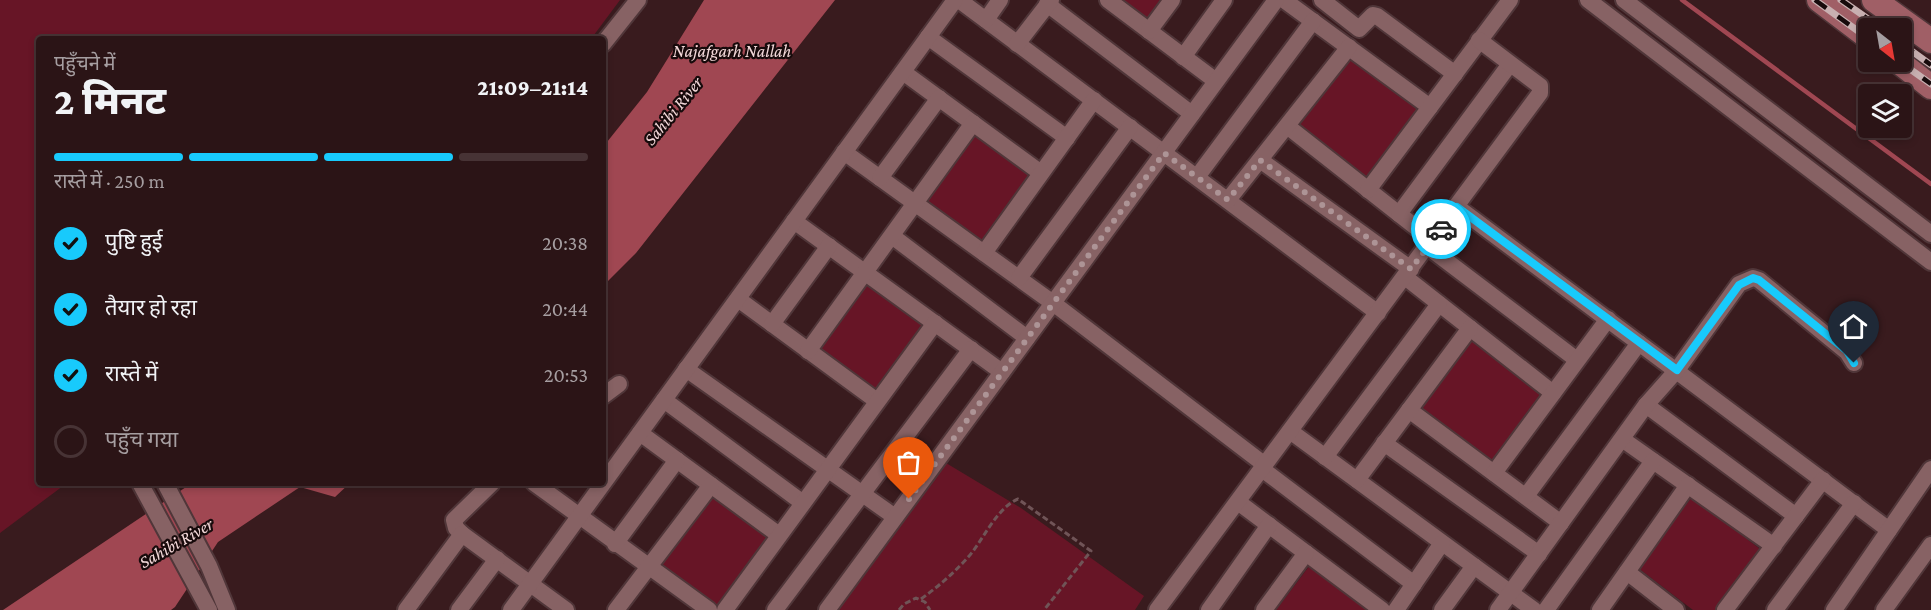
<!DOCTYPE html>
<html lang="hi">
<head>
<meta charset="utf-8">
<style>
	body { margin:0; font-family:"Crimson Pro","Noto Sans Devanagari",serif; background:#372123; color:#f1f3f6; height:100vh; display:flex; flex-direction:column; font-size:22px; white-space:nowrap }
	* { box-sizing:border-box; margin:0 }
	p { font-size:20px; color:#a69ea1 }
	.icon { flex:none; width:33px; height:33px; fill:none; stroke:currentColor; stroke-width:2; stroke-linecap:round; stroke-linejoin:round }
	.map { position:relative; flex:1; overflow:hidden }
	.details { position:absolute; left:36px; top:36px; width:570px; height:450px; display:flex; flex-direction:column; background:#2b1416; border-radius:6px; box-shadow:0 3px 9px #0003,0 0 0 2px #473335 }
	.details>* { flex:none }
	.needle { width:39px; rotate:149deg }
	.buttons { position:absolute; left:1858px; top:18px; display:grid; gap:12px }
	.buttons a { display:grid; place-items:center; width:54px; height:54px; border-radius:6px; background:#2b1416; box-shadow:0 3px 9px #0003,0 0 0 2px #473335; font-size:30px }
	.pin { position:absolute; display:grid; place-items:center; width:51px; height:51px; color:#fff; margin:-62px -26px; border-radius:50% 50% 50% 0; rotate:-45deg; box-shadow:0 0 6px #0007 }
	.pin .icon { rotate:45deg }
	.courier { position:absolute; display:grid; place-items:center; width:60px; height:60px; margin:-30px; border:4px solid #18cafc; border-radius:50%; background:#fff; color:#222; box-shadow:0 2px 8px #0007 }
	.head em { font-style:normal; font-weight:800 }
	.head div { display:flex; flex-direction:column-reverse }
	.head { display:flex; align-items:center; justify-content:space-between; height:102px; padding:0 18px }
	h1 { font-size:39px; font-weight:800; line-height:45px }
	.bar { display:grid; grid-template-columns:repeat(4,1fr); gap:9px 6px; align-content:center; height:72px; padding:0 18px }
	.bar i { height:8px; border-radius:4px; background:#473335 }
	.bar .current { background:#18cafc }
	.bar p { grid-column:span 4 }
	ol { padding:0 18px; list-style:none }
	li { display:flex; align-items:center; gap:18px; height:66px }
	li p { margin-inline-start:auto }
	li .icon { padding:6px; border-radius:50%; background:#18cafc; color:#111; stroke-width:4 }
	li:last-child { color:#a69ea1 }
	li i { width:33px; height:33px; border:3px solid #473335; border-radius:50% }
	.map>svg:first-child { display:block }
	.green { fill:#671526 }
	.water { fill:#a04752 }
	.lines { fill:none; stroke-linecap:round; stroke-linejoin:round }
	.stream { stroke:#a04752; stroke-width:4.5 }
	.minor-casing { stroke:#503639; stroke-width:20 }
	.secondary-casing { stroke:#503639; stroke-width:27 }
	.path { stroke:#705457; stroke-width:3; stroke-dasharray:6 3; stroke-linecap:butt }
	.minor { stroke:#876264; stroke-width:16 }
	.secondary { stroke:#a05f66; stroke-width:24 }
	.rail-casing { stroke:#c8b0b1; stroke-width:7 }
	.rail { stroke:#170a0b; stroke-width:4.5; stroke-dasharray:14; stroke-linecap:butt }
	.done { stroke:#ad9496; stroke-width:6; stroke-dasharray:0 10.8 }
	.route { stroke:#18cafc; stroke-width:8 }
	.labels { text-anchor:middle; stroke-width:4.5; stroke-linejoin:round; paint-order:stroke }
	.water-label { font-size:18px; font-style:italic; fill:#f3d8d9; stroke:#170a0b }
</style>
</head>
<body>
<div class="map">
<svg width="1931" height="610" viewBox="0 0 1931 610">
	<rect width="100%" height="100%" fill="#391b1e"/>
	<!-- green -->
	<g class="green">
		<polygon points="0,0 620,0 591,39 39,39 39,483 67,483 0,533"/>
		<polygon points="1118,0 1166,0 1148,23"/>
		<polygon points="1349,55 1421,110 1367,181 1295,126"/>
		<polygon points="972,129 1036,175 984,249 919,203"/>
		<polygon points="865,276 929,322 877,395 812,349"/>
		<polygon points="1472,338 1544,392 1490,463 1418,409"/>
		<polygon points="946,463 1021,508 1144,596 1135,610 836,610"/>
		<polygon points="708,492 772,538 719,610 655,565"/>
		<polygon points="1692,497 1764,552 1719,610 1693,610 1638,568"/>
		<polygon points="1310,565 1370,610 1276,610"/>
	</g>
	<!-- water -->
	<g class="water">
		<polygon points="704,0 835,0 636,253 603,286 603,147 647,92"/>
		<polygon points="192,483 350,483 335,497 300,487 218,542 175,607 171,610 3,610"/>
	</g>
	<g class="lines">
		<!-- stream -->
		<polyline class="stream" points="1682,0 1931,184"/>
		<defs>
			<g id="minor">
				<polyline points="959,0 1378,313"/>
				<polyline points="1108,0 1216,81"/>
				<polyline points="1284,0 1430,107"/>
				<polyline points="1322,0 1359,29 1373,15 1377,16 1455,74"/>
				<polyline points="1588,0 1931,262"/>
				<polyline points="1624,0 1931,234"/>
				<polyline points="1047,4 1192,114"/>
				<polyline points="986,20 1000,0"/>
				<polyline points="1149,31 1172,0"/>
				<polyline points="928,37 1067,138"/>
				<polyline points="603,44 638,0"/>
				<polyline points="1017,44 1051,0"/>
				<polyline points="1183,57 1224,0"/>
				<polyline points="903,72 1041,173"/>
				<polyline points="1287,126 1432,240"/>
				<polyline points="844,152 1053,303 1265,465"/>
				<polyline points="1260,160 1411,269"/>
				<polyline points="1197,177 1313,21"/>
				<polyline points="880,178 939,98"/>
				<polyline points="1368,190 1510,0"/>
				<polyline points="1228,200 1349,47"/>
				<polyline points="1457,207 1889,530"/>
				<polyline points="1399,214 1510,64"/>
				<polyline points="794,221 1002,372"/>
				<polyline points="892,236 1027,338"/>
				<polyline points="1428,247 1577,360"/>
				<polyline points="984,253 1094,100"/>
				<polyline points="1405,277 1553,393"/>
				<polyline points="1019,278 1130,127"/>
				<polyline points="738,299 877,401"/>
				<polyline points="772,324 829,246"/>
				<polyline points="808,351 973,123"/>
				<polyline points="686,369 895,517"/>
				<polyline points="603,396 619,384"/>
				<polyline points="664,400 803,503"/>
				<polyline points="1646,405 1796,516"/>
				<polyline points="1409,410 1561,523"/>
				<polyline points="1290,431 1534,610"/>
				<polyline points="640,433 779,535"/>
				<polyline points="1622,439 1774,546"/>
				<polyline points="1384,443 1539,554"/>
				<polyline points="1325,457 1439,304"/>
				<polyline points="1262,469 1414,584"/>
				<polyline points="1494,473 1608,319"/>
				<polyline points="1357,480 1470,328"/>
				<polyline points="140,483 209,610"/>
				<polyline points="165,483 209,566 227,610"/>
				<polyline points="534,483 709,610"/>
				<polyline points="1526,496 1639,343"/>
				<polyline points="1238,502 1382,610"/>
				<polyline points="462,534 456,528 454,520 492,483"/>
				<polyline points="615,544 677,460"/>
				<polyline points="1627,572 1676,610"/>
				<polyline points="406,610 462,534 566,610"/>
				<polyline points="459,610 497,559"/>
				<polyline points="511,610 955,0"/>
				<polyline points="616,610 711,485"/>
				<polyline points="725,610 935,323"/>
				<polyline points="775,610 971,349"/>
				<polyline points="827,610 1276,0"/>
				<polyline points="1157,610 1540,93 1540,86 1479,40"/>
				<polyline points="1209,610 1269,525"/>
				<polyline points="1264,610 1306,553"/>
				<polyline points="1396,610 1442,543"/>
				<polyline points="1442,610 1474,566"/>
				<polyline points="1498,610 1646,405 1677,370 1739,284 1753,278 1759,280 1847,352 1854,363"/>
				<polyline points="1546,610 1653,461"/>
				<polyline points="1600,610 1688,485"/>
				<polyline points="1725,610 1823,480"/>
				<polyline points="1775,610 1854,503"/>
				<polyline points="1834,610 1931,469"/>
				<polyline points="1884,610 1931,545"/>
			</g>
			<g id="secondary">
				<polyline points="1819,0 1869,38"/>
				<polyline points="1874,0 1931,41"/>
				<polyline points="1899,62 1931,87"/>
			</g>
		</defs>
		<!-- minor casing -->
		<use href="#minor" class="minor-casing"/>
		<!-- secondary casing -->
		<use href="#secondary" class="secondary-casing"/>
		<!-- path -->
		<g class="path">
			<path d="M921 599C939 586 955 572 970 555 984 538 997 508 1018 499L1091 551 1044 610"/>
			<polyline points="899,610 904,604 916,598 925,602 930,610"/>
		</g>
		<!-- minor -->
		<use href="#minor" class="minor"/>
		<!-- secondary -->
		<use href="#secondary" class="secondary"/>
		<defs>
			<g id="rail">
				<polyline points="1815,0 1869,39"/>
				<polyline points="1841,0 1881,28"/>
				<polyline points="1902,44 1931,65"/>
				<polyline points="1900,62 1931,84"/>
			</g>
		</defs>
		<!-- rail casing -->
		<use href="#rail" class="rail-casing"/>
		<!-- rail -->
		<use href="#rail" class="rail"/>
	</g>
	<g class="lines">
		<!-- done -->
		<polyline class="done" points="909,499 1164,153 1228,200 1260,160 1411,269 1441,229"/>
		<!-- route -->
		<polyline class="route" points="1441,229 1457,207 1677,370 1739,285 1753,278 1759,280 1847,351 1854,363"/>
	</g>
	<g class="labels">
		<!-- water labels -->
		<g class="water-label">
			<text x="732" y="57">Najafgarh Nallah</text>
			<text transform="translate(673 111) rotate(-51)" y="6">Sahibi River</text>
			<text transform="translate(176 543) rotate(-30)" y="6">Sahibi River</text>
		</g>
	</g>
</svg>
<div class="buttons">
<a><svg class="needle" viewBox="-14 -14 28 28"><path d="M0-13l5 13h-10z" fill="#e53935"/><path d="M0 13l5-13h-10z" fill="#a69ea1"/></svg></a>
<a><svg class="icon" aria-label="layers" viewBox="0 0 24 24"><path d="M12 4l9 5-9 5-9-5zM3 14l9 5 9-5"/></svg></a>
</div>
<div class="pin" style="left:909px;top:499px;background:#ea580c"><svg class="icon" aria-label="bag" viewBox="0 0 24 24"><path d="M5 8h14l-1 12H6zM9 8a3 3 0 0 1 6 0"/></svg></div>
<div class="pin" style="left:1854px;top:363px;background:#1f2937"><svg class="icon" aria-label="home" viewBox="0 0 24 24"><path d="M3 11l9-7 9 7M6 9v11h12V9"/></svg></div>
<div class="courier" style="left:1441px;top:229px"><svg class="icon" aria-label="car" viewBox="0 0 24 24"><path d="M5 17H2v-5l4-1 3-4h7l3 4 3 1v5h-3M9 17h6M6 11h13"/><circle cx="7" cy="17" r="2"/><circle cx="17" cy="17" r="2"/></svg></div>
<section class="details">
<div class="head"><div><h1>2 मिनट</h1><p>पहुँचने में</p></div><em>21:09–21:14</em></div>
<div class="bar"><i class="current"></i><i class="current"></i><i class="current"></i><i></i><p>रास्ते में · 250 m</p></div>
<ol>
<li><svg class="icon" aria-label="check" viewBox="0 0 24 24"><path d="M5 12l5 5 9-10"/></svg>पुष्टि हुई<p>20:38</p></li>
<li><svg class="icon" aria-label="check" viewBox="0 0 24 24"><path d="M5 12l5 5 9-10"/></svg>तैयार हो रहा<p>20:44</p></li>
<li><svg class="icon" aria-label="check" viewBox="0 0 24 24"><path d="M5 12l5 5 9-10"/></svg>रास्ते में<p>20:53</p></li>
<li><i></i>पहुँच गया</li>
</ol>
</section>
</div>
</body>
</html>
